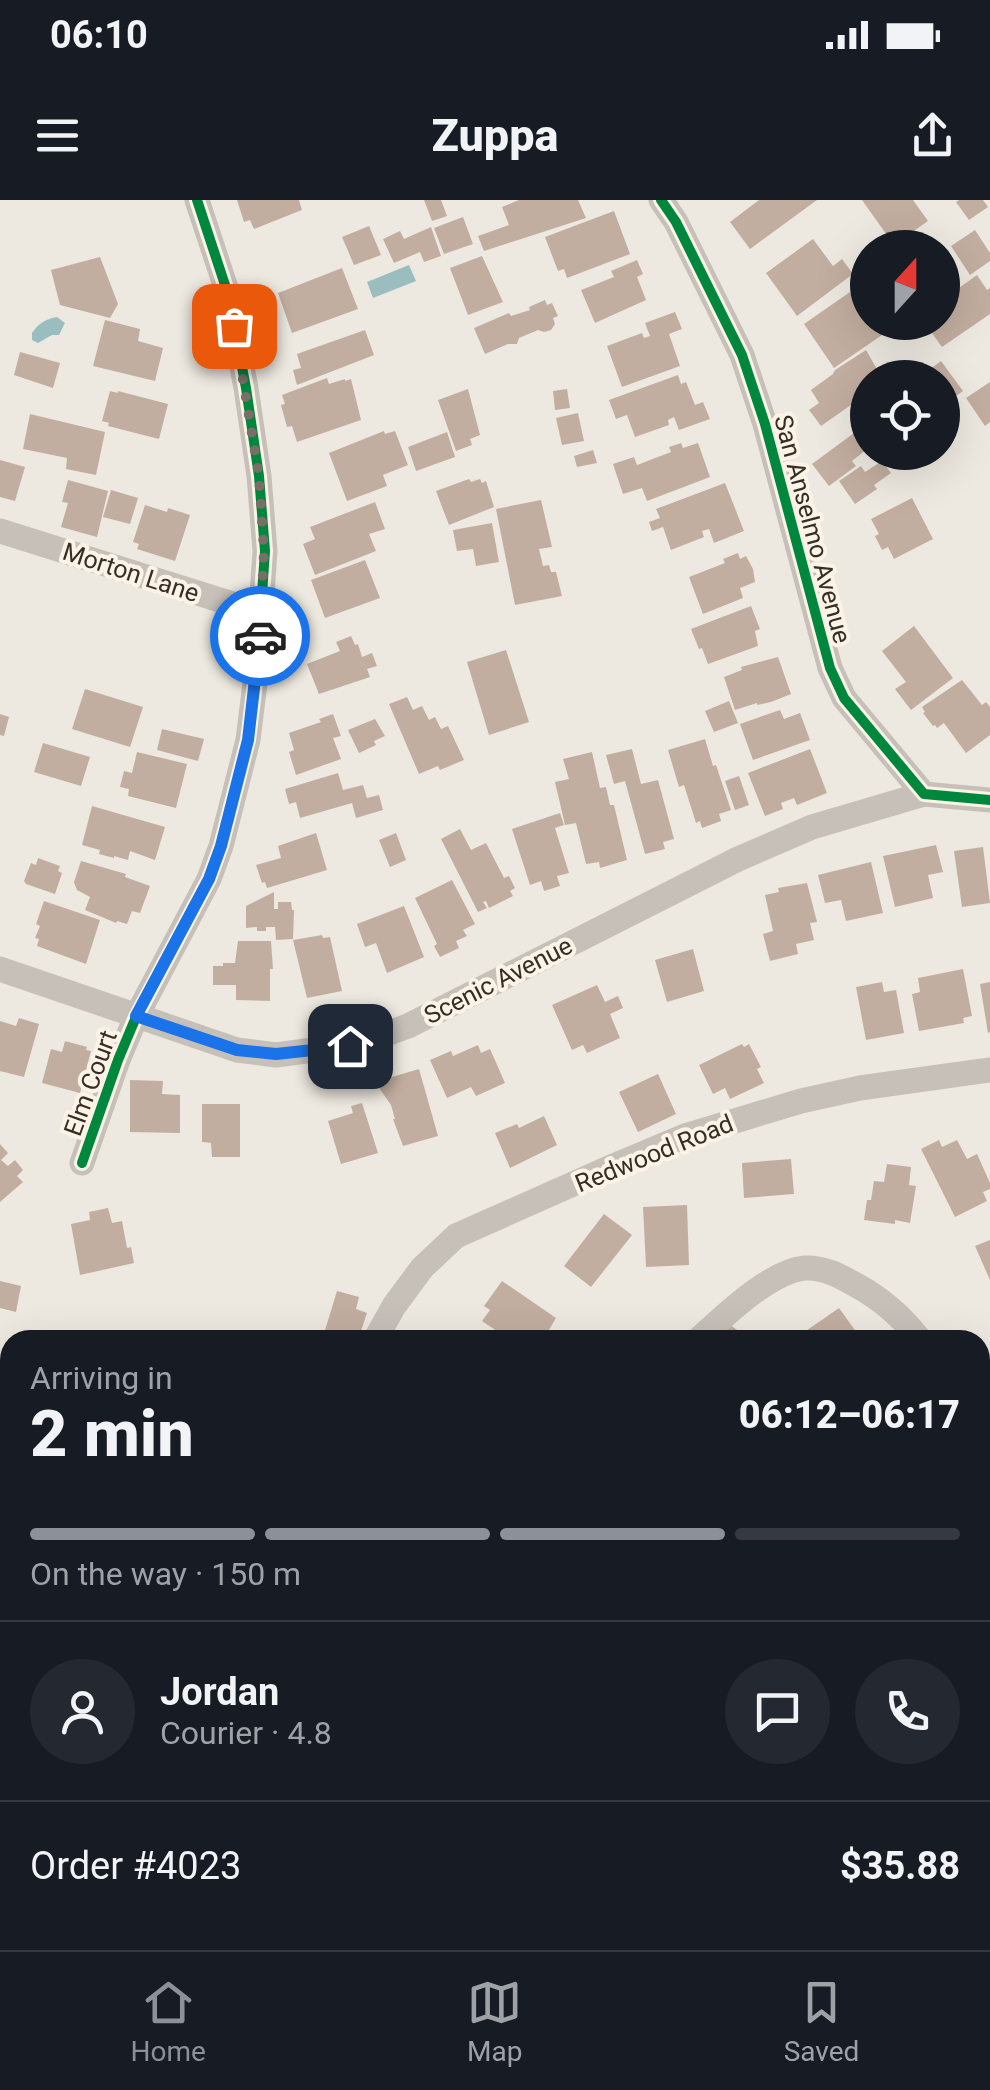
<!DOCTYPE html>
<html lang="en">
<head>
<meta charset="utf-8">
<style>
	body { margin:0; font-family:Roboto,sans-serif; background:#242831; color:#f1f3f6; height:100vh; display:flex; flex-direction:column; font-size:38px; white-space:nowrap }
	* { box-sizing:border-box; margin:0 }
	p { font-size:32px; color:#9ea1a6 }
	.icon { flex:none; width:55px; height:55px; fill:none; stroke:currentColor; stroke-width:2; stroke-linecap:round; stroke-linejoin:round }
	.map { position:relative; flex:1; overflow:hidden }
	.details { position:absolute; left:0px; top:1130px; width:990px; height:620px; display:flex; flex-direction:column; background:#171b24; border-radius:30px 30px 0 0; box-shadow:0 10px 40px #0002 }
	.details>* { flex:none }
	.needle { width:65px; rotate:21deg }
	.tools { position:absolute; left:850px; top:30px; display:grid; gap:20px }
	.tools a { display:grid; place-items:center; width:110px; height:110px; border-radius:50%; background:#171b24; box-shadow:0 10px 40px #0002; font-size:50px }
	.pin { position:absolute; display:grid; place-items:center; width:85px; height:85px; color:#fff; margin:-42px; border-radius:20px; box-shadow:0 5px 15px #0006 }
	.courier { position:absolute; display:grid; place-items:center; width:100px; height:100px; margin:-50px; border:8px solid #1a73e8; border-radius:50%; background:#fff; color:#222; box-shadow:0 2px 12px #0007 }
	.overview em { font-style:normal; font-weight:800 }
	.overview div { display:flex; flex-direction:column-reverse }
	.overview { display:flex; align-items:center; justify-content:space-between; height:170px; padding:0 30px }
	h1 { font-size:65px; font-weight:800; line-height:75px }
	.bar { display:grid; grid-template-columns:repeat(4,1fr); gap:15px 10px; align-content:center; height:120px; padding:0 30px }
	.bar i { height:12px; border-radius:8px; background:#363941 }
	.bar .current { background:#8c9099 }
	.bar p { grid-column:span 4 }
	.line { display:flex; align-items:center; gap:25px; padding:0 30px; border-top:2px solid #363941 }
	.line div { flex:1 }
	.round { display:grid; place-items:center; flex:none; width:105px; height:105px; border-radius:52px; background:#242831 }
	.status { display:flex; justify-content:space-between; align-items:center; height:70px; padding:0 50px; background:#171b24; direction:ltr }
	.status svg { height:28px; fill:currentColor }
	header { display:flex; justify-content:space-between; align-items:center; height:130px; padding:0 30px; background:#171b24; font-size:45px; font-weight:800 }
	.tab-bar { display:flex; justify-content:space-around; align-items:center; height:140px; border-top:2px solid #363941; background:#171b24; font-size:28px; color:#9ea1a6 }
	.tab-bar a { display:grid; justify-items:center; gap:5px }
	.tab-bar .current { color:#8c9099 }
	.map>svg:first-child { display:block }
	.water { fill:#9abec0 }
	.building { fill:#c2aea0 }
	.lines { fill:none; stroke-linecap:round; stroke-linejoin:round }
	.minor { stroke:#c6c0b9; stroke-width:25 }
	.cycleway-casing { stroke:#fbf3e6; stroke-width:16 }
	.cycleway { stroke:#00873e; stroke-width:10 }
	.done { stroke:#776f68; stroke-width:10; stroke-dasharray:0 18 }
	.route { stroke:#1a73e8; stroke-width:12 }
	.labels { text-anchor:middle; stroke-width:8; stroke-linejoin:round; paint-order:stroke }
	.street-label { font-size:25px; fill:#372d27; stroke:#fbf3e6 }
</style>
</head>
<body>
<div class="status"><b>06:10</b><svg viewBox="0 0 49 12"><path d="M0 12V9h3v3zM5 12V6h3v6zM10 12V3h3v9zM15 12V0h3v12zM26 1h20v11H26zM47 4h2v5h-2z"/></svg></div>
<header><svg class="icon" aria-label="menu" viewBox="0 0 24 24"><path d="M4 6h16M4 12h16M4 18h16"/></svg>Zuppa<svg class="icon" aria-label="share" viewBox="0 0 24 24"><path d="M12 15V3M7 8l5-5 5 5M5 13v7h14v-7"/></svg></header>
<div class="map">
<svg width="990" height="1750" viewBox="0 0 990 1750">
	<rect width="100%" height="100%" fill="#ede9e0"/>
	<!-- water -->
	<g class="water">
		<polygon points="409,65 416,81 373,98 367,82"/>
		<path d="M57 117 65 123 59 135H52L38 143 32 140V133C39 123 46 119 57 117Z"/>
	</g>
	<!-- building -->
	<g class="building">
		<polygon points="237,0 299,0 302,10 254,29 250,20 244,22"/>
		<polygon points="424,0 441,0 447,16 432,21"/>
		<polygon points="519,0 578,0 586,18 484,51 478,36 509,25 502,7"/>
		<polygon points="759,0 817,0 750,49 730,22"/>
		<polygon points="862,0 913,0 928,21 894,45"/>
		<polygon points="959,0 983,0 988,7 969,20 956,2"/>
		<polygon points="614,11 630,54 567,78 564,69 558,71 545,37"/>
		<polygon points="463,17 473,44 444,54 434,28"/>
		<polygon points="369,26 381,55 354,65 342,37"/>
		<polygon points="431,27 441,56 424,62 420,52 394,63 383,39 400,31 404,39"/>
		<polygon points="975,30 990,53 990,61 970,75 951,46"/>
		<polygon points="813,39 833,66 842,59 853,74 797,116 766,73"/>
		<polygon points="482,56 503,102 468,115 450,68"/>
		<polygon points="100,57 118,104 110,118 60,105 51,70"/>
		<polygon points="637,60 643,74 637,77 646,100 595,123 581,90 614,77 611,71"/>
		<polygon points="342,68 358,109 292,133 278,93"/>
		<polygon points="977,75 987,90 990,88 990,114 942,147 924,122 942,122 942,100"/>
		<polygon points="850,92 852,97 858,94 868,108 868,122 878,122 885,133 834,168 804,124"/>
		<polygon points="545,100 547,105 552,103 558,116 553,118 555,124 551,130 544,132 538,130 519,138 517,144 508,144 485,154 474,128 509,113 511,116 530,110 529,107"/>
		<polygon points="675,112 682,129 669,134 680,166 622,187 607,146 642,133 644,138 650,136 645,123"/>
		<polygon points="105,120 140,129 138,141 163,148 155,181 93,166"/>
		<polygon points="365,130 374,155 297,185 293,170 301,168 297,154"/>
		<polygon points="866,150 882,178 868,178 868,193 821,226 809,210 819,203 811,190 833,174 835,170"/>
		<polygon points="20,152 60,163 53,188 14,175"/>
		<polygon points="941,161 963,191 942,206 942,178 918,178"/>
		<polygon points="678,175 681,184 686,182 695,205 703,202 710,219 679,230 674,217 668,220 669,225 635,237 627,215 616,219 609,200"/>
		<polygon points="327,178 329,184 345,179 345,181 351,179 361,220 297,242 292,226 287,227 281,205 285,204 282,195"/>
		<polygon points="990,182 990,222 985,226 966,198"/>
		<polygon points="468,189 480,235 470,239 472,245 456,251 438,200"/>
		<polygon points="567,189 570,208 555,210 553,191"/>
		<polygon points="110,191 118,193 118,191 168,204 159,239 108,226 109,223 102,221"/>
		<polygon points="578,213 584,241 562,245 556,218"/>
		<polygon points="30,214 105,232 96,275 66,269 67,258 23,249"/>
		<polygon points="384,231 385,234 395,231 408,265 383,275 387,286 347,301 329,253"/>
		<polygon points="447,232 455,257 416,271 408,247"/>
		<polygon points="854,233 866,250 852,261 856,266 829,286 812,264"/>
		<polygon points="681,243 683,248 698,243 710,277 647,301 642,288 623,294 613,264 634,257 637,265 671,252 669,247"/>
		<polygon points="593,250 597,263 577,267 574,256"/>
		<polygon points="0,260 25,267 15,301 0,297"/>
		<polygon points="882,261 891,273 874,285 877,289 855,304 839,281 861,266 865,272"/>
		<polygon points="469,279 471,282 480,279 482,283 486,281 494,307 449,325 436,291"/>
		<polygon points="68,280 108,291 97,337 61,327 68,303 62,302"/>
		<polygon points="725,283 744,331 714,343 709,329 702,331 704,337 671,350 663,327 652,331 649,322 660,318 656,309"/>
		<polygon points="111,290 138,298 130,324 103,317"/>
		<polygon points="912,298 933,339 894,359 888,347 882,350 875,336 879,334 871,319"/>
		<polygon points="541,300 552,347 539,349 543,366 549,365 551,372 556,372 562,396 515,405 496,309"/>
		<polygon points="375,302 385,329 369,334 376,351 315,375 303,344 315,339 310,327"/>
		<polygon points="145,305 167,312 168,308 190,315 175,361 137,349 139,344 133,342"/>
		<polygon points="492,323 499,362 476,366 473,349 457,351 453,330"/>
		<polygon points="738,353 740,359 746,356 753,369 755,382 740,388 743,398 703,414 689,377 725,363 723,359"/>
		<polygon points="365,360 380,398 325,418 311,380"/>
		<polygon points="751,406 760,429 755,431 758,446 708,464 702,448 699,449 691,429"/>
		<polygon points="914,426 953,478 911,510 895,489 906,482 882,451"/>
		<polygon points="351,436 355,445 358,444 362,457 372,453 377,466 367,469 370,477 319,494 307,464 340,451 336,442"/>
		<polygon points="506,450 529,522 489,535 467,462"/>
		<polygon points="778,457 791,494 771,502 757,505 757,503 735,510 724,477 742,470 741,467"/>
		<polygon points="962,480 982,505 986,502 990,507 990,535 966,553 944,523 937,528 935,525 933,526 923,513 925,512 922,507"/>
		<polygon points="85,489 143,507 130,547 72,529"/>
		<polygon points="407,497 413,510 422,506 429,520 435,517 441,529 448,526 464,560 440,570 438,566 419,574 389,504"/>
		<polygon points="729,501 738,523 714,532 705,511"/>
		<polygon points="780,510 784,519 800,513 810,540 753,560 740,524"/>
		<polygon points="0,514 9,517 4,536 0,535"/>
		<polygon points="333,514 341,536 333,538 341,559 296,575 289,552 294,550 289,533 321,522 319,519"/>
		<polygon points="375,519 385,536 374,541 376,545 359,553 348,530"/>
		<polygon points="162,529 204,539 198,561 157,550"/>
		<polygon points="705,539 713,566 716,565 731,610 719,614 721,621 702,628 700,621 696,623 684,585 679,587 668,550"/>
		<polygon points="43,543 90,557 81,586 34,572"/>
		<polygon points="632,549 641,584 658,580 674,639 663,642 665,649 645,654 625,581 614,584 606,555"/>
		<polygon points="810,549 827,593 797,605 794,598 781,603 783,609 765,616 748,573"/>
		<polygon points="137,552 187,564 176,608 128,596 129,589 120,587 124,571 132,573"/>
		<polygon points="592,552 600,588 606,587 610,605 614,605 627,660 600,668 599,662 586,664 576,623 565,625 555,582 569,579 563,559"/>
		<polygon points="338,573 343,590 363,585 367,598 379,595 383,610 356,618 352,603 300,618 296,602 289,604 285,589"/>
		<polygon points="739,576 749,605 735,610 725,581"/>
		<polygon points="92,606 165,627 155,660 130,651 128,660 114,656 114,658 99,654 100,650 82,645"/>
		<polygon points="560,613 564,625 555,628 569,673 557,676 560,686 544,691 541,681 530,685 512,629"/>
		<polygon points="460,629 471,650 486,643 504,678 509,676 515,688 510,691 513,696 489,708 486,701 483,702 487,708 478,712 441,639"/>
		<polygon points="316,633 327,670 267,688 265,682 262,683 256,665 281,658 278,646"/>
		<polygon points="396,633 406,660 390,667 379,640"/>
		<polygon points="936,645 943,672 928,675 933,698 895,707 883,656"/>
		<polygon points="983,647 990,703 962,707 954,651"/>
		<polygon points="38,658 60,666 58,671 62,673 55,694 26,684 24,681 31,663 36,665"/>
		<polygon points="81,661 126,674 125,677 150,686 140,713 132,711 127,724 117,721 116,723 85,710 90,697 77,690 74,682"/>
		<polygon points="871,662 883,713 846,721 841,700 825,703 818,675"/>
		<polygon points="452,680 475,724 463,730 467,736 456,741 459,748 440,757 434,746 437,744 415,698"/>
		<polygon points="807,683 817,722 810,723 814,740 796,744 798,754 770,761 763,734 773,731 765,695 779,692 778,688"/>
		<polygon points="274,692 274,709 278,709 278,702 291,702 292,710 294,710 293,739 276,740 275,727 266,727 266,731 257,731 257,727 246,728 246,706"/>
		<polygon points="44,701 100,720 86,764 37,746 39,739 35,738 40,726 36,724"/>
		<polygon points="404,706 424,757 387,773 376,743 365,747 357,724"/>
		<polygon points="322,735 323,738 330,737 342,791 307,798 293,740"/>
		<polygon points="238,741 271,741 273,769 270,769 270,801 236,800 236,785 213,785 213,766 223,766 223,763 235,763"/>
		<polygon points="693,749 704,791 667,802 655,760"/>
		<polygon points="963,769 972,816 963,818 964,823 919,831 912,794 920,792 918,778"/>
		<polygon points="882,782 884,792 896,790 904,833 866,840 856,787"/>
		<polygon points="990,782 990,832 988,833 980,784"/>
		<polygon points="597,785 605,802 618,796 623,808 610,814 620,838 587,853 583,845 572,850 552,805"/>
		<polygon points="19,818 39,824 24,877 0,871 0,821 16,826"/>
		<polygon points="65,841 87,847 86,850 91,851 80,893 42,883 51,849 62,852"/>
		<polygon points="742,844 744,847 749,844 761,867 757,869 764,883 730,899 725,888 713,894 699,865"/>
		<polygon points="478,845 481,853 490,849 505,883 476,896 471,887 447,898 430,860 451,851 453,856"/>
		<polygon points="419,869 438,936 403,946 393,919 395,919 391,905 375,882"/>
		<polygon points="658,874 676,914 638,932 619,892"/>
		<polygon points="130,880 163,881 162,894 180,895 180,933 130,932"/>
		<polygon points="362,903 378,953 341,964 328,921 353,913 351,906"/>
		<polygon points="202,904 240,904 240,957 212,957 211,943 202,942"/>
		<polygon points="544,916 557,945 510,968 495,933 517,924 519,928"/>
		<polygon points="939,940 942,947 957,940 967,959 977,954 990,983 990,989 983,992 987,1001 955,1017 921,949"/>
		<polygon points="0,944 8,953 1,960 8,966 15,960 23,970 17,976 23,982 0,1002"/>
		<polygon points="791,959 794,994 744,998 742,963"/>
		<polygon points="887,964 911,967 909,985 916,986 910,1023 895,1020 895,1024 864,1020 867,1000 871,1000 874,981 884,982"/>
		<polygon points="687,1005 689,1065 646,1067 643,1007"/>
		<polygon points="108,1008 112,1023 122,1021 127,1048 131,1047 134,1063 80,1075 71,1024 90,1020 89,1012"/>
		<polygon points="604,1014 632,1035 591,1087 564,1066"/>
		<polygon points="990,1040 990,1080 975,1046"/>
		<polygon points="0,1081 21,1086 16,1112 0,1108"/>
		<polygon points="502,1081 556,1118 543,1140 510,1140 482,1121 490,1110 484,1106"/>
		<polygon points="337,1091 359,1097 356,1109 367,1113 358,1140 322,1140"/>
		<polygon points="839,1108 862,1140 808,1140 803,1133"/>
		<polygon points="726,1122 751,1140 714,1140"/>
		<polygon points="10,1159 10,1199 0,1201 0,1161"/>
		<polygon points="0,1301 10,1301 8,1346 0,1346"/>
		<polygon points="980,1304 990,1306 990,1327 980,1325"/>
		<polygon points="4,1571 6,1590 9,1589 10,1623 0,1624 0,1572"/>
		<polygon points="441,1740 463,1740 461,1750 439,1750"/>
		<polygon points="464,1740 506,1740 503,1750 486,1750 487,1747"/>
	</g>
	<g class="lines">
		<!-- minor -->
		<g class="minor">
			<polyline points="661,0 676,22 742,155 765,224 830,468 844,498 924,594 990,600"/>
			<polyline points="0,331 261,413"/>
			<polyline points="0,769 237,850 276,855 350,845 381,836 408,826 738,659 812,627 924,594"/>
			<polyline points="82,963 118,860 136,817 209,679 221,646 248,540 257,467 265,351 259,276 246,188 228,94 197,0"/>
			<polyline points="375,1140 394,1106 422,1068 456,1036 609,968 685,936 801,901 860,888 990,870"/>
			<path d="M698 1140C723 1117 770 1071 805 1068 824 1067 840 1076 856 1085 880 1098 903 1118 920 1140"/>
			<polyline points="0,1222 10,1219"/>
			<polyline points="980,1229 990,1246"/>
			<polyline points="588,1740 595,1750"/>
			<polyline points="657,1750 657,1740"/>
		</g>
		<defs>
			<g id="cycleway">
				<polyline points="661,0 676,22 742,155 765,224 830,468 844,498 924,594 990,600"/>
				<polyline points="82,963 118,860 136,817 209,679 221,646 248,540 257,467 265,351 259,276 246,188 228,94 197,0"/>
			</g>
		</defs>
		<!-- cycleway casing -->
		<use href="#cycleway" class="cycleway-casing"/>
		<!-- cycleway -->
		<use href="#cycleway" class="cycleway"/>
	</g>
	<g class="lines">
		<!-- done -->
		<polyline class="done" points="234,126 259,276 264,351 260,436"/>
		<!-- route -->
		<polyline class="route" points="260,436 248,540 221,646 209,679 136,816 237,850 276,854 350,846"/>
	</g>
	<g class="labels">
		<!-- street labels -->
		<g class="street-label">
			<text transform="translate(813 329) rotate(75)" y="9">San Anselmo Avenue</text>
			<text transform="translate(131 372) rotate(18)" y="9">Morton Lane</text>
			<text transform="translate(498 780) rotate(-27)" y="9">Scenic Avenue</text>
			<text transform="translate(90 883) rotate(-70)" y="9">Elm Court</text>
			<text transform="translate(654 953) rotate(-22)" y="9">Redwood Road</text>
		</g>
	</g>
</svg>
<div class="tools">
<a><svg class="needle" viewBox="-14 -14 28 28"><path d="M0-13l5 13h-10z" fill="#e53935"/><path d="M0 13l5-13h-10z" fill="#9ea1a6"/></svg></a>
<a><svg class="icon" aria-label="locate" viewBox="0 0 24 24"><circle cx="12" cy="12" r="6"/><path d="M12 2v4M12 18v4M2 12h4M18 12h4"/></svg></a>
</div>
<div class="pin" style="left:234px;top:126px;background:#ea580c"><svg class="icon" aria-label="bag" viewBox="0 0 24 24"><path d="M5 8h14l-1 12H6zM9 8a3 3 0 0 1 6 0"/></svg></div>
<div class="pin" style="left:350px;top:846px;background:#1f2937"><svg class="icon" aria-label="home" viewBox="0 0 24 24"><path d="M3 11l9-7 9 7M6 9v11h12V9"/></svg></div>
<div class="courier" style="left:260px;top:436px"><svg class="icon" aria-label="car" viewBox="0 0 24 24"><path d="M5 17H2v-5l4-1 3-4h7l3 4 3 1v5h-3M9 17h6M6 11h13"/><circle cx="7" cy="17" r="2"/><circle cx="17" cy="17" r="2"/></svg></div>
<section class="details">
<div class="overview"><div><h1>2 min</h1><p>Arriving in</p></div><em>06:12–06:17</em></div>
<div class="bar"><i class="current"></i><i class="current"></i><i class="current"></i><i></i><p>On the way · 150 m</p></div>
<div class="line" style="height:180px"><a class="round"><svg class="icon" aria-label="person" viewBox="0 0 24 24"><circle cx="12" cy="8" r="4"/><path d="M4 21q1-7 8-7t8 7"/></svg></a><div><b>Jordan</b><p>Courier · 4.8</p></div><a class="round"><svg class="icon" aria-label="chat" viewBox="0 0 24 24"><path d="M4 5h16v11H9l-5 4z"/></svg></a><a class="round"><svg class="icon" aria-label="phone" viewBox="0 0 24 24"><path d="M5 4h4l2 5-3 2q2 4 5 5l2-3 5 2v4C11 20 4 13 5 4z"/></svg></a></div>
<div class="line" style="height:130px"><div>Order #4023</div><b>$35.88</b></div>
</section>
</div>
<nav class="tab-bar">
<a class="current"><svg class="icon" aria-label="home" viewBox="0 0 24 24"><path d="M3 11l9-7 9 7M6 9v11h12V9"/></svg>Home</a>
<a><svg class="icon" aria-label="map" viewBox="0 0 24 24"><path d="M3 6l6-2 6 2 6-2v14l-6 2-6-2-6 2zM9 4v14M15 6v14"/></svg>Map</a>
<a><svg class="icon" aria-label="saved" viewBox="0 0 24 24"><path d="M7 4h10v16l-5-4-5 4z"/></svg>Saved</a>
</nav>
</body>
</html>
